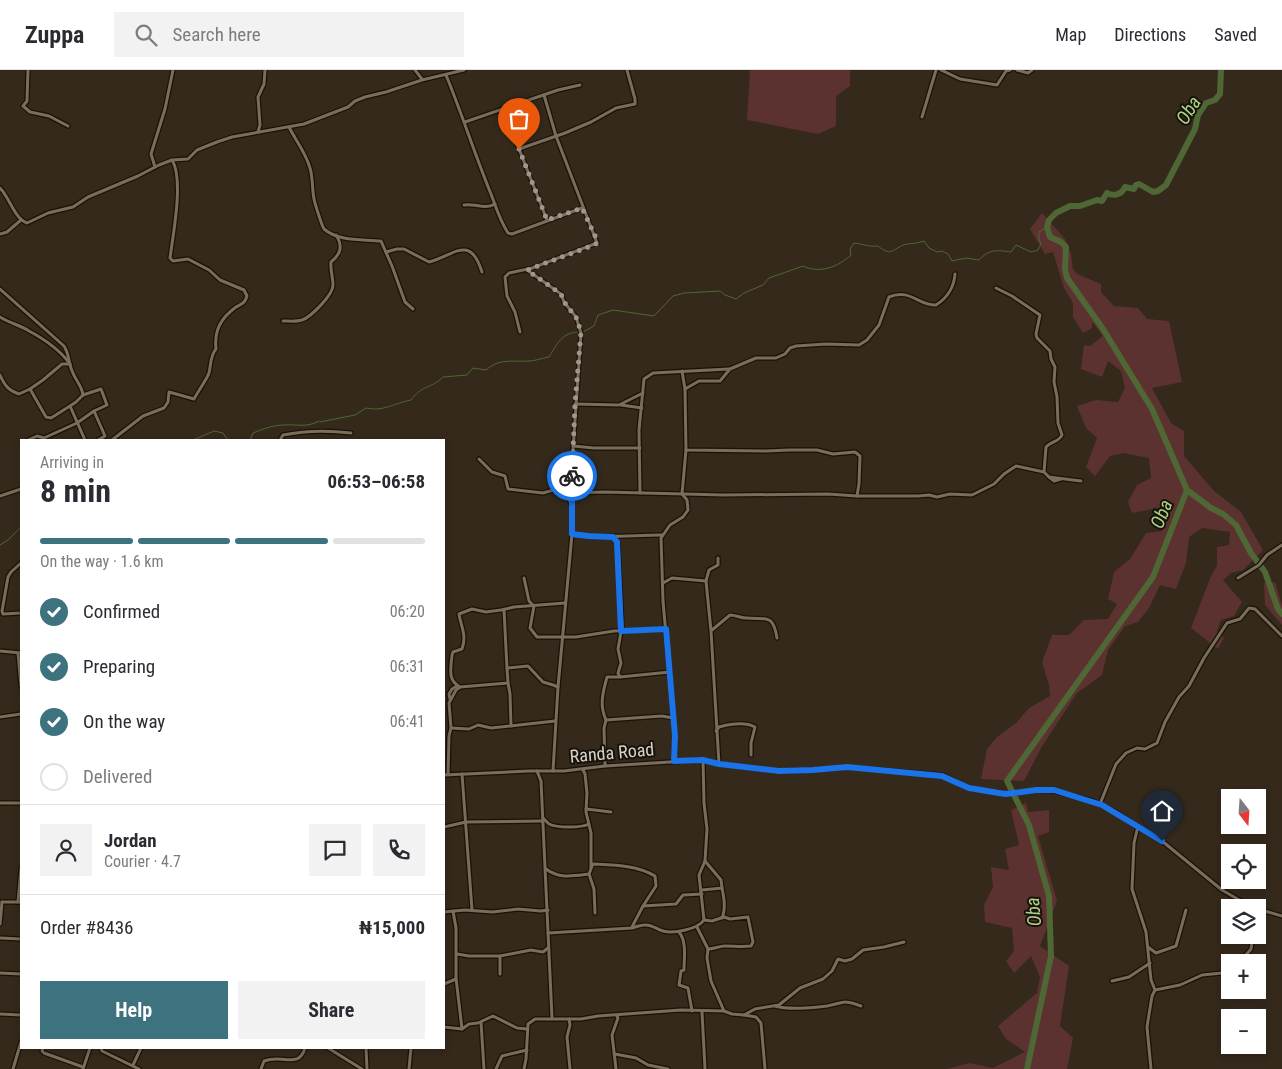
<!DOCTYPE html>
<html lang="en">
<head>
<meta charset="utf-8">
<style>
	body { margin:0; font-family:"Roboto Condensed",sans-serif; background:#f2f2f3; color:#2b2b33; height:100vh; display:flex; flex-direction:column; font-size:19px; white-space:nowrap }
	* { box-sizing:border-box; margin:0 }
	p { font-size:16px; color:#7c7c81 }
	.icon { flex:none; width:28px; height:28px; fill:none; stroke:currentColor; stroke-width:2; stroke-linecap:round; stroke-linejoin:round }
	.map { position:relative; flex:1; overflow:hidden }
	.sheet { position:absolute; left:20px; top:369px; width:425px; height:610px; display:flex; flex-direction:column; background:#fff; border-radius:0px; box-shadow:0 2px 8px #0003 }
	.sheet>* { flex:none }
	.needle { width:32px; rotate:163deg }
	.tools { position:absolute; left:1221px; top:719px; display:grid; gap:10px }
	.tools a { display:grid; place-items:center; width:45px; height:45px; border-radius:0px; background:#fff; box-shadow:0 2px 8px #0003; font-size:25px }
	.pin { position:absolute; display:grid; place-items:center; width:42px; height:42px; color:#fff; margin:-51px -21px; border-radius:50% 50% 50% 0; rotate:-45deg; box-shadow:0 0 5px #0007 }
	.pin .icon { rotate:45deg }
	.courier { position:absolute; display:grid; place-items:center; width:50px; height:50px; margin:-25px; border:4px solid #1a73e8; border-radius:50%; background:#fff; color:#222; box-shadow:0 1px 6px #0007 }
	.overview em { font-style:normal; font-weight:700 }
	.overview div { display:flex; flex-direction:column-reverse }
	.overview { display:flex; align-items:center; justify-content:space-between; height:85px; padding:0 20px }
	h1 { font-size:32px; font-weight:700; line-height:38px }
	.bar { display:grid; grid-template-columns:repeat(4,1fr); gap:8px 5px; align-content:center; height:60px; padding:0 20px }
	.bar i { height:6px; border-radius:4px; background:#e1e1e2 }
	.bar .on { background:#3d737f }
	.bar p { grid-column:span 4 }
	.line { display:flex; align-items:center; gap:12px; padding:0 20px; border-top:1px solid #e1e1e2 }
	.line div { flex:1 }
	.round { display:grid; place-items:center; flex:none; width:52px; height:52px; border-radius:0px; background:#f2f2f3 }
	ol { padding:0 20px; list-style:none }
	li { display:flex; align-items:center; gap:15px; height:55px }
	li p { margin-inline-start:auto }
	li .icon { padding:5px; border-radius:50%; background:#3d737f; color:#fff; stroke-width:4 }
	li:last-child { color:#7c7c81 }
	li i { width:28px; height:28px; border:2px solid #e1e1e2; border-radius:50% }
	.button { display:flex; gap:10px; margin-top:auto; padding:10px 20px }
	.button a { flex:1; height:58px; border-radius:0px; background:#3d737f; color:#fff; font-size:20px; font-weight:700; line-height:58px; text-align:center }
	.button a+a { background:#f2f2f3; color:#2b2b33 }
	header { display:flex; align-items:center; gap:30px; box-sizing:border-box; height:70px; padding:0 25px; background:#fff; border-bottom:1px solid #e1e1e2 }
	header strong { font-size:24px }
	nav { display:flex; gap:28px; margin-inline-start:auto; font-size:18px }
	.search { width:350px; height:45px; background:#f2f2f3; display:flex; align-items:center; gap:12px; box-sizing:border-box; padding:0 18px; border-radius:0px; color:#7c7c81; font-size:19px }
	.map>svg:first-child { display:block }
	.green { fill:#5b3230 }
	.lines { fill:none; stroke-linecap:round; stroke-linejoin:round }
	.stream { stroke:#4f6734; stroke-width:1 }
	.river { stroke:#4f6734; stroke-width:6 }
	.minor-casing { stroke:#1b1205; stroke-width:5.5 }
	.minor { stroke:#796e5d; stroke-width:3 }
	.done { stroke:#9f978c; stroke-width:5; stroke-dasharray:0 9 }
	.route { stroke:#1a73e8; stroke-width:6 }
	.labels { text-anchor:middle; stroke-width:4; stroke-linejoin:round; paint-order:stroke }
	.street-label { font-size:18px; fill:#d9d2c9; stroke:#17130c }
	.water-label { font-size:19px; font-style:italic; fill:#aed386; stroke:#17130c }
</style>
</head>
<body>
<header>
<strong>Zuppa</strong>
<div class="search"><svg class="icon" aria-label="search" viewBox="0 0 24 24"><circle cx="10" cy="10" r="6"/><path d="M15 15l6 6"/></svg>Search here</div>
<nav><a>Map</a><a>Directions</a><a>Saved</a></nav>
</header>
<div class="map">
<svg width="1282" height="999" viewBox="0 0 1282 999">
	<rect width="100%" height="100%" fill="#34291b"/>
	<!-- green -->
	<g class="green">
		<polygon points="750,0 850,0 850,16 836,26 836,56 818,64 747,50"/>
		<polygon points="1042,143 1065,169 1071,184 1073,199 1077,204 1101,214 1101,222 1114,236 1138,238 1147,249 1169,251 1182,312 1152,318 1171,353 1184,361 1184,386 1214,421 1241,442 1263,480 1243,500 1231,503 1223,510 1242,532 1234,546 1221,550 1217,561 1224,568 1218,579 1191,558 1211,506 1217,496 1217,477 1229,475 1230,462 1202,458 1189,467 1186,493 1176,519 1160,515 1149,538 1138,552 1125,556 1108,580 1102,605 1077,623 1041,678 1024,711 981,709 987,679 997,667 1016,653 1029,638 1050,626 1049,615 1042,592 1052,565 1069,565 1084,550 1108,549 1117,534 1108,529 1114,502 1130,489 1146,463 1162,461 1171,440 1157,438 1132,443 1128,432 1137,415 1151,408 1149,388 1123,383 1110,386 1095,406 1086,397 1097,368 1086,358 1077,336 1096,330 1118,332 1125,318 1121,301 1108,291 1102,307 1081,299 1084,275 1090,276 1103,266 1092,252 1092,258 1083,263 1073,247 1073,233 1064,218 1053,182 1045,184 1030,159"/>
		<polygon points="1275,512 1282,535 1282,555 1265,535 1264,513"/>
		<polygon points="1026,733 1028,742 1049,740 1049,762 1038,766 1057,831 1040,876 1069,896 1060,956 1073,968 1067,999 947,999 969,993 993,998 1025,982 1006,969 998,956 1037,923 1040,907 1031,886 1014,903 1006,891 1014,881 1012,858 985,852 984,835 993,817 991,797 1009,800 1005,779 1019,775 1011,740"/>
	</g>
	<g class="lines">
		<!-- stream -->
		<g class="stream">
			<path d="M583 262 594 256 598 245 613 240 654 246 673 226 684 223 720 221 725 225 736 229 744 223 763 215 769 208 803 196C819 204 838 197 851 185L850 179 854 173C863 174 869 177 878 176 891 186 891 181 903 175 909 173 917 174 924 171L929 178 937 182 942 181 948 184 952 191 966 188 979 190C989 179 997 180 1011 182L1016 175 1031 182 1038 180 1041 174 1039 169V162L1047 157"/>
			<path d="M320 352 355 345 366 338C384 342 394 333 411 330 423 314 431 319 443 307L467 305 473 298 486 300C500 288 511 292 529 291 535 291 542 288 549 287 557 274 562 262 579 262"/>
			<polyline points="193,370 214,361 223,363 227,369 230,370"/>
			<path d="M250 370 253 363C263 359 273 355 284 355 297 354 307 358 319 351"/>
			<polyline points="0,475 8,470 21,457"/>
		</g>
		<!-- river -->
		<g class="river">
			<polyline points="1187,420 1211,438 1223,444 1236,455 1251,483 1265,502 1278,539 1282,544"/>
			<path d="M1027 999 1051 886 1049 826 1029 755 1007 711 1153 507 1187 420 1152 339 1103 259 1067 208 1065 199 1066 177 1061 172 1050 167 1047 157 1049 150 1056 143 1070 136H1080L1097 130 1102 131 1107 123C1114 127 1122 124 1125 117L1134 119 1136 115 1139 114 1153 122 1158 121 1166 115 1195 59 1198 45 1206 33 1215 30 1220 24 1221 0"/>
		</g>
		<defs>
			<g id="minor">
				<polyline points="28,0 27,31 23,36 30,42 49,46 68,56"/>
				<polyline points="415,0 422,9"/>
				<polyline points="941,0 960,9 997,15 1006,1 1010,0"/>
				<polyline points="1017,0 1028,3 1032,0"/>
				<path d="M446 5C462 44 475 85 491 124 496 137 500 151 508 163L512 164 582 138"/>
				<polyline points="503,39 519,79 565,63 591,52 616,38 635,34 635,29 627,0"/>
				<polyline points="922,47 936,0"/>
				<polyline points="465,52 558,20 580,15"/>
				<path d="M289 57C296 71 306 83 310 98 313 108 312 119 314 129 315 134 322 156 324 159 339 172 363 169 381 171L392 196 405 232 413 239"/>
				<polyline points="258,62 260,55 258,27 264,14 265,0"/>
				<polyline points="519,79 547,150"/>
				<polyline points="155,97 151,84 165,39 173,0"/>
				<path d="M0 118C10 128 14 148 27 153L48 143 73 137 88 127 138 106 159 95 172 90 188 89 197 80 217 72 232 67 304 54 348 37 355 31 365 27 386 22 422 10 464 0"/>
				<path d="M464 135C475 133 484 140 495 134"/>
				<polyline points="0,164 7,162 21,150"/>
				<path d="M386 182 397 179H404L429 192C455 185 470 164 482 202"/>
				<polyline points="527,200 597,173 556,66 544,25"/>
				<path d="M996 218 1012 226 1040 245 1036 264 1037 268 1050 281 1051 289 1055 297 1054 312 1057 327 1058 353 1062 365C1059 372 1051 371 1046 377L1044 402"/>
				<path d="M0 219 64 276C70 285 68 294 73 303 76 311 82 316 83 325L101 319 107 335 94 341 105 366 98 370"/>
				<path d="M0 247C9 253 20 255 29 261 44 269 60 280 70 294"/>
				<path d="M283 251C289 251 296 252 302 250 311 247 333 225 333 215 333 207 330 200 331 192 341 184 343 176 336 165"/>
				<polyline points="520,262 515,242 507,226 505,207 509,203 528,199 527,200 561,224 564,232 576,247 581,263 572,395 572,464 558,617 553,701"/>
				<polyline points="70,294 62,294 43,310 30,319 46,347 51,348 70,336"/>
				<polyline points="682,301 685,319"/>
				<path d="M0 305C5 316 8 320 19 324L30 319"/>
				<polyline points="83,325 76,332 70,336 85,370"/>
				<polyline points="575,334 619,335 643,323"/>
				<polyline points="621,335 642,338"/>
				<polyline points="28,370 37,366 44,368 77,353 94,341"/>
				<path d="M112 370 143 346 164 338 168 332 169 322 194 329C197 323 207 309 209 303 211 295 210 286 216 279 214 260 221 248 236 237 242 234 245 233 247 226L244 220 220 210 209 200 188 189 173 191 170 188C173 165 184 109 172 90"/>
				<path d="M280 370 283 365C307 360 327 360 351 363"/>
				<polyline points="573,376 594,378 640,378"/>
				<polyline points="479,389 492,402 505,406 508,419 543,423 564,417 571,434"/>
				<polyline points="1049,407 1054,411 1061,409"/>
				<path d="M572 423 605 422 724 425 828 424 857 426 859 414 860 386 855 382 833 384 817 380H789L766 381 686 380 685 319 699 311H720L730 299 756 288H776L785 284 790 278 796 276 826 274 859 275 867 270 879 255 889 227C910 218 919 236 936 235 947 228 954 217 955 204"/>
				<polyline points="640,423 639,360 644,309 653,303 729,299"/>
				<polyline points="0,426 21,419"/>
				<polyline points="857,426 918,426 929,425 937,427 950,424 972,425 994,414 1004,404 1016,396 1044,402 1049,407 1081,411"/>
				<path d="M572 464C580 464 587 466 595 466 617 467 640 465 662 465"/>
				<polyline points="718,488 718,495 709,500 706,511 711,561 719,694"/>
				<polyline points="21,493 11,502 8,507 2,541 3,544 21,543"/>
				<polyline points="524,508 529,531 534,536 530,558 537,567 576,567 614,561 666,559"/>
				<polyline points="1238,508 1259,495 1267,485 1282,475"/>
				<polyline points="663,513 672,508 706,511"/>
				<polyline points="504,540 507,598"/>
				<path d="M712 560 730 545C736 545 740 548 746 548 766 550 773 543 777 568"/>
				<polyline points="0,581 21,583"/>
				<polyline points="18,583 21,616"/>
				<polyline points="620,607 670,602"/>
				<polyline points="508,613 510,624 511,656"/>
				<polyline points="460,617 508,613 507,598 528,596 543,612 553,615 558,617"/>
				<polyline points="450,629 449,624 452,619 457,616"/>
				<polyline points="0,647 21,644"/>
				<path d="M606 650C599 635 603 622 607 607H620L618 603 621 593 618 579 622 556 618 474 613 467"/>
				<polyline points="451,658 469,659 478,655 491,658 555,651"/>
				<path d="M716 661 719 657C730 654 744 651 755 657L751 673V685"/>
				<polyline points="703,690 704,733 707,759 705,791 699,805 704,850"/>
				<polyline points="674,691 675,666 663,531 661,468 670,455 683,447 688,440 687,430 682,424 686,380"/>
				<polyline points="605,696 604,658 606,650 662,646 673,648"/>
				<polyline points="537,701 541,711 552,948"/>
				<polyline points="462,704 472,840"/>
				<polyline points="444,705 529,701 564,701 605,696 703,690 719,694 779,701 813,700 847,697 942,705 969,718 1006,724 1036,720 1054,721 1093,731 1114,741 1162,771 1222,820 1253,838"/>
				<path d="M448 705 449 666 451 658 449 633 456 620 460 617C447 610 451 598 452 585L453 582 462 579C467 565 461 557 459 544L472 539 486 542 501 540 514 537 565 533"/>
				<polyline points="0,733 21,733"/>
				<polyline points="1100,734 1116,694 1126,683 1137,678 1145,679 1157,673 1165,652 1179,627 1189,616 1204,588 1227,553 1240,549 1249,538 1255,539 1282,566"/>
				<polyline points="586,739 611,742"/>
				<path d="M543 748C545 750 547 752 549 754 557 758 581 758 589 754"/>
				<polyline points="1138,756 1134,773 1132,819 1146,862 1151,910 1155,920 1152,926 1147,957 1151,999"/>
				<polyline points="444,757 466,752 543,751"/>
				<path d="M591 798 593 794C614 795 637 795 655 806L656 816 643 836 632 857"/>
				<path d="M546 799C559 809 573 806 589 804L591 799V763L586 742 587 723 585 704 583 700"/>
				<polyline points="589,804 594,819 595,843"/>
				<polyline points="702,820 722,818 721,810 705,791"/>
				<polyline points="2,832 21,832"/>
				<polyline points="18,832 21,799"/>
				<polyline points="643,836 676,834 683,825 702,824"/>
				<polyline points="1258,839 1282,846"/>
				<polyline points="453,841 456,858 456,908 462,959"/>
				<polyline points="444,842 465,840 492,842 518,839 541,841 548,840"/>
				<path d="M722 848C726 838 724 828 722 818"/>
				<polyline points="0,854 2,832"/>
				<polyline points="697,857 708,879 707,888 711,911 724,941"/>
				<path d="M679 862C687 872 684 888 684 900L681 901 679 915 688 918 692 941"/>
				<path d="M548 863 632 858C636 857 640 855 644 855 652 854 656 859 663 861 674 864 698 859 704 850L712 851 724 847 730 849 748 847 753 872 751 876C742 877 734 876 725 876 719 876 714 879 708 879"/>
				<polyline points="0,868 21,869"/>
				<polyline points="1148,877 1156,883 1176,876 1186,840"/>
				<polyline points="457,884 469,886 500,886"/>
				<polyline points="1240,892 1251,879 1253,865"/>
				<polyline points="0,903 21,904"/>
				<polyline points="500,904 500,886 531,880 543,882 548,878"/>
				<polyline points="1112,911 1129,907 1150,893"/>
				<polyline points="444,914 456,909"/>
				<polyline points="1155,920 1180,915 1202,905 1222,903 1230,898"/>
				<path d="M775 936C788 940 813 938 827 936 843 933 843 929 861 936"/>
				<polyline points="702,942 705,999"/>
				<polyline points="0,944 21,945"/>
				<polyline points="744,945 756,947 761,953 765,999"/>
				<polyline points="569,949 570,955 567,967 570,999"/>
				<polyline points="481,952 484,999"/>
				<polyline points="444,957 462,959 469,954 478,953 493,946 517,958 527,959"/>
				<polyline points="43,978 42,981 44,983 83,997"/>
				<polyline points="101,978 102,981 139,999"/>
				<polyline points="328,978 362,999"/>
				<polyline points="366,978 367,999"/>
				<polyline points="615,984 636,988 648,995 668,999"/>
				<polyline points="133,995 141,978"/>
				<polyline points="13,999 21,972"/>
				<polyline points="83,999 90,978"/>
				<path d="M261 999 264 991C283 984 299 999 305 978"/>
				<polyline points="409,999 411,978"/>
				<polyline points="496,999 502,986 527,980"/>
				<polyline points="524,999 526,989 528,954 535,949 581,949 598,946 681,940 724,941 732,944 744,945 755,939 779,935 800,918 823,909 832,901 838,889 845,891 852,889 863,880 884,877 904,872"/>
				<polyline points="616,999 612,965 618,948 617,946"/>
			</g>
		</defs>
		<!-- minor casing -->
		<use href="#minor" class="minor-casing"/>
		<!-- minor -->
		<use href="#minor" class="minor"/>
	</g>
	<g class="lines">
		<!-- done -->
		<polyline class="done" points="519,79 547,150 582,138 597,170 597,173 594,175 527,200 561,224 564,232 576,247 581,262 575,334 572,406"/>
		<!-- route -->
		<polyline class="route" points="572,406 572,464 589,466 613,467 617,472 621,561 666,559 675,666 674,691 703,690 719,694 779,701 813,700 847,697 942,706 969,718 999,723 1006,724 1036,720 1054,720 1102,735 1162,771"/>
	</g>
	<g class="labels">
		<!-- street labels -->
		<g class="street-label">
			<text transform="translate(612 683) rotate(-5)" y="6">Randa Road</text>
		</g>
		<!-- water labels -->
		<g class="water-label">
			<text transform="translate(1188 40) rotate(-58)" y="7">Oba</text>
			<text transform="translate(1161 444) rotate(-68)" y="7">Oba</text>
			<text transform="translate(1033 842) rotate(-95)" y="7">Oba</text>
		</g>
	</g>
</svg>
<div class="tools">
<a><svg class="needle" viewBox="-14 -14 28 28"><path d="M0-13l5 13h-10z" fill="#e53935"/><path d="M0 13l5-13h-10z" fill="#7c7c81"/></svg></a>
<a><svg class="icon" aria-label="locate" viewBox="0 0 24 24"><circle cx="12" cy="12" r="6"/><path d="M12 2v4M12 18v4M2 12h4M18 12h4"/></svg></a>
<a><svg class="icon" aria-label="layers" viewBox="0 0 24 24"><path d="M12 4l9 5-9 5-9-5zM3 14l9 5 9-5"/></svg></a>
<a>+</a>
<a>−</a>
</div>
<div class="pin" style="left:519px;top:79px;background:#ea580c"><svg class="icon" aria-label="bag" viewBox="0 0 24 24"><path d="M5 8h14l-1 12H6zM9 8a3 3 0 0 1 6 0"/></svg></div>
<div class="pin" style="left:1162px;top:771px;background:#1f2937"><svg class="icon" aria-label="home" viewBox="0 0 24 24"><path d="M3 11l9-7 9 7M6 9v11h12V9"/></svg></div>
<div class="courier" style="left:572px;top:406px"><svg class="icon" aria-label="bike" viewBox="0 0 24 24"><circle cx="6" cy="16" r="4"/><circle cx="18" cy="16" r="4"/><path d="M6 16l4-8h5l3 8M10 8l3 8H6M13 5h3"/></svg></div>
<section class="sheet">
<div class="overview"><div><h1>8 min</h1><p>Arriving in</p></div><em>06:53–06:58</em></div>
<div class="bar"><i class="on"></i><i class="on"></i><i class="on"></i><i></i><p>On the way · 1.6 km</p></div>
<ol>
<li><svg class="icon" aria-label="check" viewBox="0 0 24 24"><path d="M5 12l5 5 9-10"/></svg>Confirmed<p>06:20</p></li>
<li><svg class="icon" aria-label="check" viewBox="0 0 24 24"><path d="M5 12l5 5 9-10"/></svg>Preparing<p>06:31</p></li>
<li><svg class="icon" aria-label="check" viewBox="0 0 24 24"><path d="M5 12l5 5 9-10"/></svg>On the way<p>06:41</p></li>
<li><i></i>Delivered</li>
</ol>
<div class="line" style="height:90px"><a class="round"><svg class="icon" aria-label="person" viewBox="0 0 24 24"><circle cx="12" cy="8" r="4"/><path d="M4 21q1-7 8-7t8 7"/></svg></a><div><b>Jordan</b><p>Courier · 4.7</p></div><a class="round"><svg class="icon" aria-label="chat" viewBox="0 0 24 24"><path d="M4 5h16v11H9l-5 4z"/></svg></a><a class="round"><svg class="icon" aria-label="phone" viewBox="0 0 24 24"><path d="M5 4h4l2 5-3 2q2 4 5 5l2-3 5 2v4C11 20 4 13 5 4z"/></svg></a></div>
<div class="line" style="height:65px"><div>Order #8436</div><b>₦15,000</b></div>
<div class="button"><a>Help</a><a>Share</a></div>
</section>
</div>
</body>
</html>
